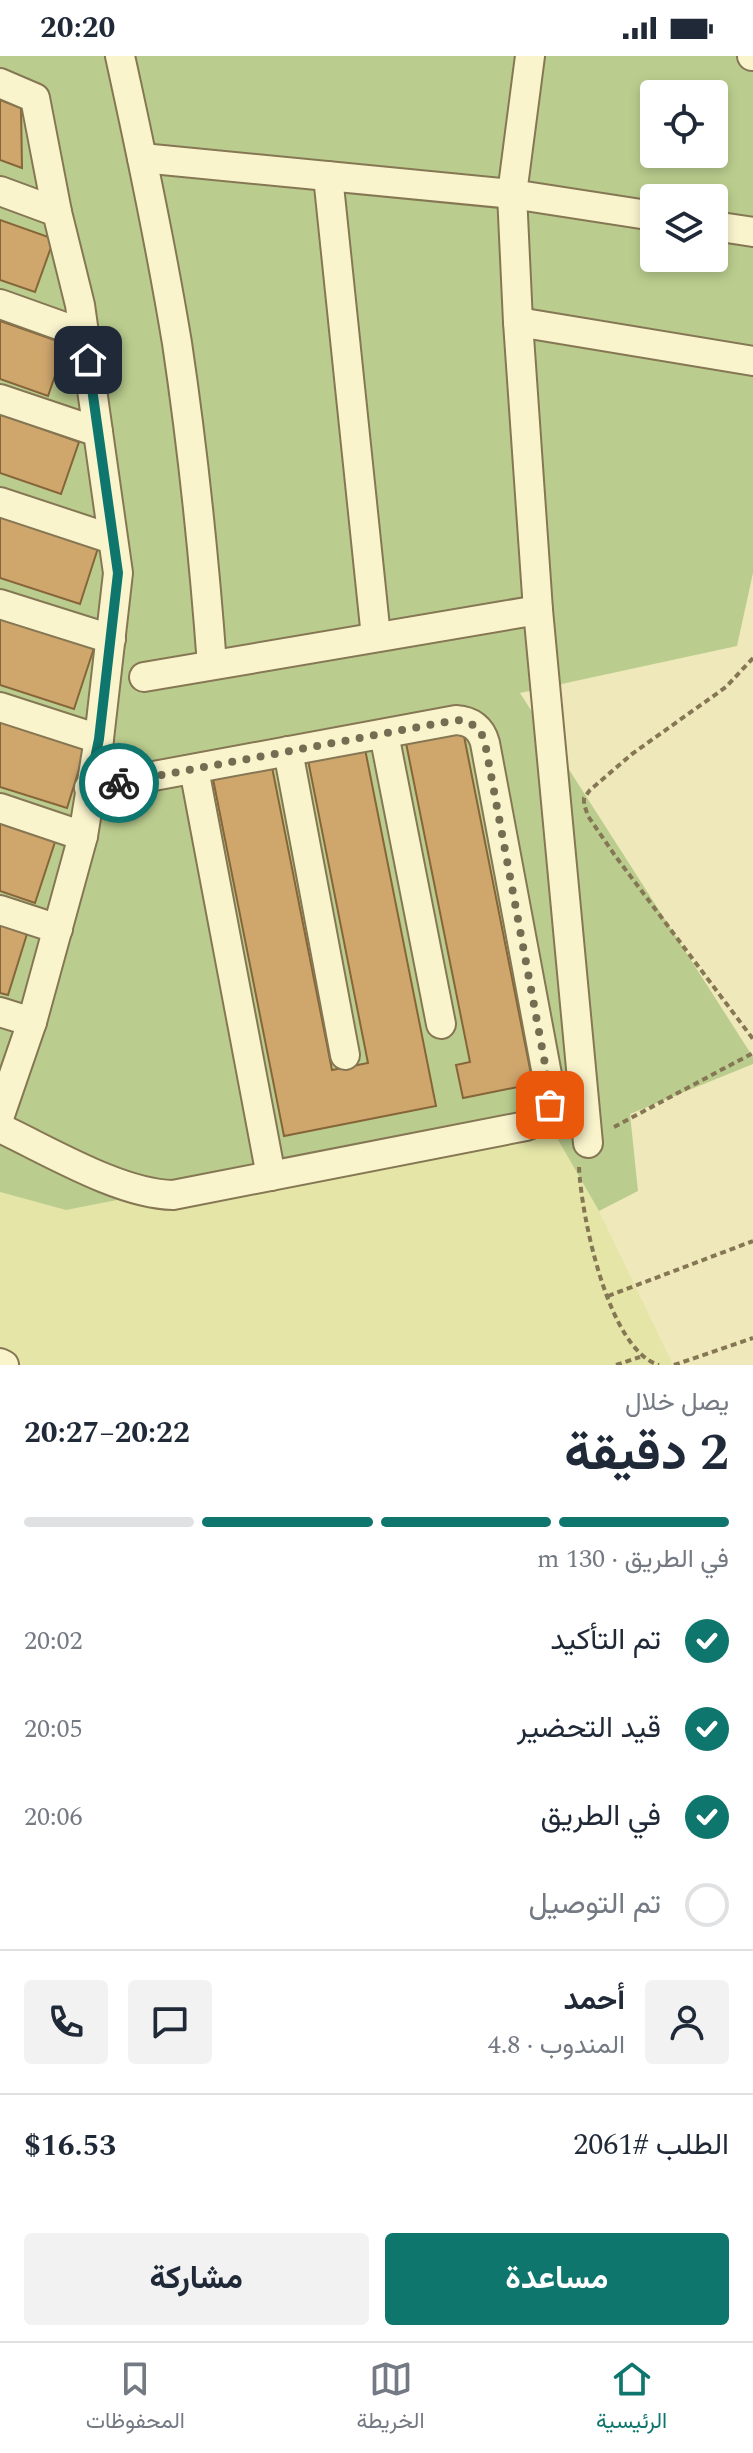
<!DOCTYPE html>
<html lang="ar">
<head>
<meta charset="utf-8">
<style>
	body { margin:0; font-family:Spectral,Vazirmatn,serif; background:#f2f2f3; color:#1f2937; direction:rtl; height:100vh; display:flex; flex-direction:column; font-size:30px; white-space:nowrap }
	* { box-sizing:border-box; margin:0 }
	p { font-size:26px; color:#747a83 }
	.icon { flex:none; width:44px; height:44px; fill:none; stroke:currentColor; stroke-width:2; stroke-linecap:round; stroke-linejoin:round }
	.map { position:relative; height:1309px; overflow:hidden; direction:ltr }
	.sheet { display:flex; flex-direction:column; background:#fff; flex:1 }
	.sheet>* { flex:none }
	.fabs { position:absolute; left:640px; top:24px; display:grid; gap:16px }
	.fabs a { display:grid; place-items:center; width:88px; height:88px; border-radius:8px; background:#fff; box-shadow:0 4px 12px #0003; font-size:40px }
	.pin { position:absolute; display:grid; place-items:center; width:68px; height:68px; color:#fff; margin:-34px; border-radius:16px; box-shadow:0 4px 12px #0006 }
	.courier { position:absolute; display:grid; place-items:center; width:80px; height:80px; margin:-40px; border:6px solid #0f766e; border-radius:50%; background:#fff; color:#222; box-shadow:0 2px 10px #0007 }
	.overview em { font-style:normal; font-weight:700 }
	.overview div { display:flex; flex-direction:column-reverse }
	.overview { display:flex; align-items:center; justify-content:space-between; height:136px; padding:0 24px }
	h1 { font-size:52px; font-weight:700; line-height:60px }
	.bar { display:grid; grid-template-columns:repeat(4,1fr); gap:12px 8px; align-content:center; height:96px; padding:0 24px }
	.bar i { height:10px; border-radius:6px; background:#e0e1e3 }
	.bar .selected { background:#0f766e }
	.bar p { grid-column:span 4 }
	.line { display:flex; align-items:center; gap:20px; padding:0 24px; border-top:2px solid #e0e1e3 }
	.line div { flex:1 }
	.round { display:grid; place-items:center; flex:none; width:84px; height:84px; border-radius:8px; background:#f2f2f3 }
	ol { padding:0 24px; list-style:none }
	li { display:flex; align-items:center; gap:24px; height:88px }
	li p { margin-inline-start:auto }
	li .icon { padding:8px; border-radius:50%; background:#0f766e; color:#fff; stroke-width:4 }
	li:last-child { color:#747a83 }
	li i { width:44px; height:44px; border:4px solid #e0e1e3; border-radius:50% }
	.button { display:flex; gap:16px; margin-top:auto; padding:16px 24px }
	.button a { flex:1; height:92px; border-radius:8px; background:#0f766e; color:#fff; font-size:32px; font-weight:700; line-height:92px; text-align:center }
	.button a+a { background:#f2f2f3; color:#1f2937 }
	.status { display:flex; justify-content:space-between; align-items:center; height:56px; padding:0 40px; background:#fff; direction:ltr }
	.status svg { height:22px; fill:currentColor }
	.dock { display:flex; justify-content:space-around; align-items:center; height:112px; border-top:2px solid #e0e1e3; background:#fff; font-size:22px; color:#747a83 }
	.dock a { display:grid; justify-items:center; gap:4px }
	.dock .selected { color:#0f766e }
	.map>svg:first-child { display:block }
	.farmland { fill:#e4e5a7 }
	.green { fill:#bbcd8e; fill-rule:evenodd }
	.building { fill:#cfa76d; stroke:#866539; stroke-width:2 }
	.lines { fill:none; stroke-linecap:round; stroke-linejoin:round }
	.minor-casing { stroke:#867754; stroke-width:32 }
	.path { stroke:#867754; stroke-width:4; stroke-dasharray:6 4; stroke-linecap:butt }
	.minor { stroke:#faf4cd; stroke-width:28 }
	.done { stroke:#756d52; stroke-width:8; stroke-dasharray:0 14.4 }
	.route { stroke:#0f766e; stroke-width:10 }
</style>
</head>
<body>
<div class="status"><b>20:20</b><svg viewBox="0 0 49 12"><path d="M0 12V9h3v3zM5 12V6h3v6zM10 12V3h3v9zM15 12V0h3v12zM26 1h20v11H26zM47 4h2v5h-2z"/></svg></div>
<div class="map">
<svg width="753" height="1309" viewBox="0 0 753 1309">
	<rect width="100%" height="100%" fill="#efe8ba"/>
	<!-- farmland -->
	<polygon class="farmland" points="545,1061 599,1155 673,1309 0,1309 0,1136 66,1154"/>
	<!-- green -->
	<path class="green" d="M0 0H753V517L737 590 520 637 753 1001V1008L630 1058 638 1135 599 1155 545 1061 66 1154 0 1136ZM654 38H714V98H654ZM654 142H714V202H654Z"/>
	<!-- building -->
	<g class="building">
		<polygon points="0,44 21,52 22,112 0,104"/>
		<polygon points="0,164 54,183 35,236 0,224"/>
		<polygon points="0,265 66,288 48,340 0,323"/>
		<polygon points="0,358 79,386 61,438 0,417"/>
		<polygon points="0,457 99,489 80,548 0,522"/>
		<polygon points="0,558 95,589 74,653 0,629"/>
		<polygon points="0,663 86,691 67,752 0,731"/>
		<polygon points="462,670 533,1028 463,1042 456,1009 470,1006 405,682"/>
		<polygon points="364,688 436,1050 284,1080 212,718 271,706 332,1014 368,1007 307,699"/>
		<polygon points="0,765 56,783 35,847 0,835"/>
		<polygon points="0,869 27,878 8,939 0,937"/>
	</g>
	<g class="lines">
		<defs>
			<g id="minor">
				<path d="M120 0C141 95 161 191 177 287 193 394 204 501 212 609"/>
				<polyline points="530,0 512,138 518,266 538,554 588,1087"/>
				<polyline points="752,0 753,0"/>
				<polyline points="0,27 35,42 57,156"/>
				<polyline points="142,102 512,138 654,160"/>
				<polyline points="328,120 376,581"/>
				<polyline points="0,135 57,156 80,249 118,517 99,683 83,780 32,966 0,1059"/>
				<polyline points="714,170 753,176"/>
				<polyline points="0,248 84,278"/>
				<polyline points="518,266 753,305"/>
				<polyline points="0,343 98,376"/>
				<polyline points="0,446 112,483"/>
				<polyline points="0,548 111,583"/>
				<polyline points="144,621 538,554"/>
				<polyline points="0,651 99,683"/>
				<polyline points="384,678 441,968"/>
				<polyline points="288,695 345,999"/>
				<polyline points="194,713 271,1120"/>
				<polyline points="0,752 83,780"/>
				<polyline points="0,854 58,873"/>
				<polyline points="0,956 32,966"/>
				<path d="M0 1072C49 1095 120 1138 173 1139L526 1070C542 1065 549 1057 551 1040L485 687C481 672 471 665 456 664L89 732"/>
				<polyline points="0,1307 4,1309"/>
			</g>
		</defs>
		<!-- minor casing -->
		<use href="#minor" class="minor-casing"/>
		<!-- path -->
		<g class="path">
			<polyline points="753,602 726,631 632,698 590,734 584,742 584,748 588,760 616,801 753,983"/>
			<polyline points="614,1071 753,997"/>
			<path d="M579 1111C581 1158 608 1294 659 1309"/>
			<polyline points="608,1240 753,1185"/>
			<polyline points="616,1309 640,1301"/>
			<polyline points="674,1309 753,1282"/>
		</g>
		<!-- minor -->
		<use href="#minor" class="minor"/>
	</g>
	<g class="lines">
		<!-- done -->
		<path class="done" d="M119 727 456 664C471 665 481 672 485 687L551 1040 550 1049"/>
		<!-- route -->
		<polyline class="route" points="88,304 118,517 99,683 89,732 119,727"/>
	</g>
</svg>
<div class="fabs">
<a><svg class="icon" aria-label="locate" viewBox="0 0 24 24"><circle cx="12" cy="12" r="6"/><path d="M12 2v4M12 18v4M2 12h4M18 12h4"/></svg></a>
<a><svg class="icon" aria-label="layers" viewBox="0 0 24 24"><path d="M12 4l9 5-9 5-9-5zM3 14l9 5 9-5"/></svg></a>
</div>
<div class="pin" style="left:550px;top:1049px;background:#ea580c"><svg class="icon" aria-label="bag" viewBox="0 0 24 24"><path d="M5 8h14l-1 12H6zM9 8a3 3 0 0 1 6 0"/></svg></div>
<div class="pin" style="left:88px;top:304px;background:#1f2937"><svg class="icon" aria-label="home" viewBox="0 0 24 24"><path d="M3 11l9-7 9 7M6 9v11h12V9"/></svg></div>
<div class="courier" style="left:119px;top:727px"><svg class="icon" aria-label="bike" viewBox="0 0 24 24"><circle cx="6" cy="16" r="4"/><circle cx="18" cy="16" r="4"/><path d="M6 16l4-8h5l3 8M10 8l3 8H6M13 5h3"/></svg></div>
</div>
<section class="sheet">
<div class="overview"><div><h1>2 دقيقة</h1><p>يصل خلال</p></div><em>20:22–20:27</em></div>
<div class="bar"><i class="selected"></i><i class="selected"></i><i class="selected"></i><i></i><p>في الطريق · 130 m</p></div>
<ol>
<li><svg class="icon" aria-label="check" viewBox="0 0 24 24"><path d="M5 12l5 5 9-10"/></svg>تم التأكيد<p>20:02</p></li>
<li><svg class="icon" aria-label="check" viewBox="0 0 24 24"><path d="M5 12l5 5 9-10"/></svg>قيد التحضير<p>20:05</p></li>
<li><svg class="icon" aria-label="check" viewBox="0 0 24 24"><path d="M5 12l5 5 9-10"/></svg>في الطريق<p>20:06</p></li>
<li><i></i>تم التوصيل</li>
</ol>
<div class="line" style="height:144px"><a class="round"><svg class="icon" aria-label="person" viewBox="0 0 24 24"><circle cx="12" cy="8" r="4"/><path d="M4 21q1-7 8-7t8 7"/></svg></a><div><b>أحمد</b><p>المندوب · 4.8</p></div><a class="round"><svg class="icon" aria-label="chat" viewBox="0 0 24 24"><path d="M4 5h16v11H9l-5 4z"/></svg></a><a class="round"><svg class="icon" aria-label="phone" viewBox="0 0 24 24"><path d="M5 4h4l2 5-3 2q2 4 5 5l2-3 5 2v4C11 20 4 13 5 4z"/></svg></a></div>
<div class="line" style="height:104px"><div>الطلب #2061</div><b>$16.53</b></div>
<div class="button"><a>مساعدة</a><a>مشاركة</a></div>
</section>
<nav class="dock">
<a class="selected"><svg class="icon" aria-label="home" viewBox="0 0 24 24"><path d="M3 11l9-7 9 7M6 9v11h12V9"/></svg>الرئيسية</a>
<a><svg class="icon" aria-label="map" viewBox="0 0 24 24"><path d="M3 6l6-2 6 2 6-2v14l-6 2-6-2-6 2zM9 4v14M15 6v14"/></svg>الخريطة</a>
<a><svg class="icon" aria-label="saved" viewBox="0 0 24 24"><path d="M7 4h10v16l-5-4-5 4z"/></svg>المحفوظات</a>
</nav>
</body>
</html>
